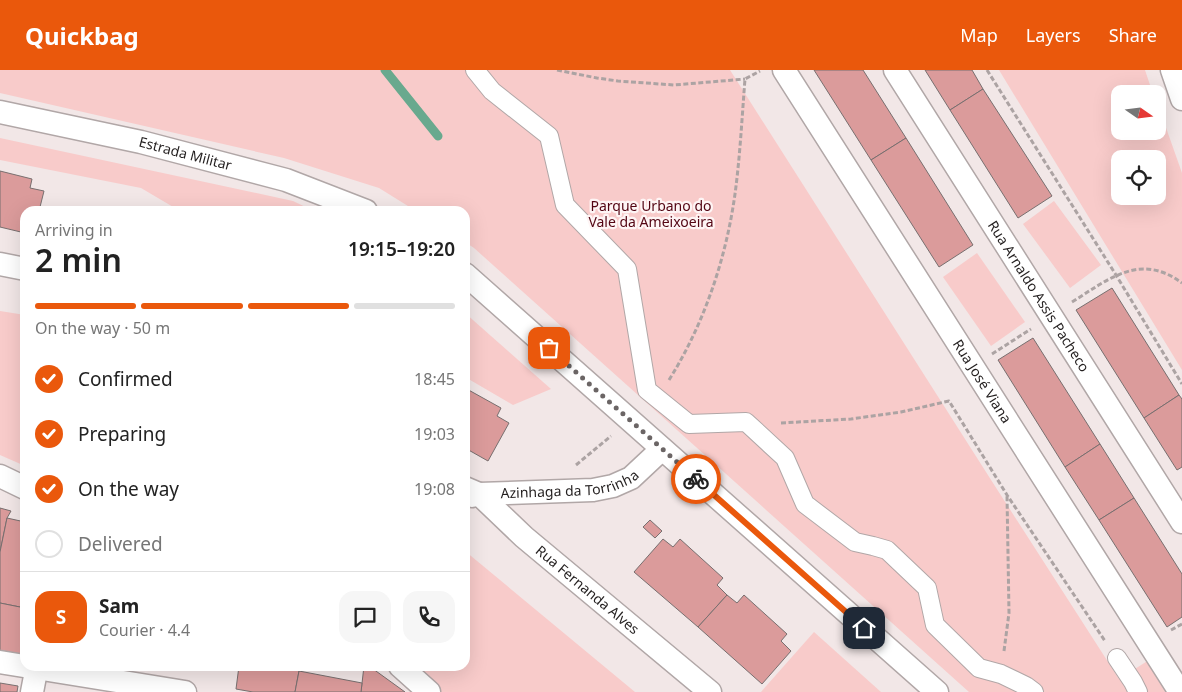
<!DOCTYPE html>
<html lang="en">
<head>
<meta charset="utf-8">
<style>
	body { margin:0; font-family:"Noto Sans",sans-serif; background:#f6f6f6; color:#222; height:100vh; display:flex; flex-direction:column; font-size:19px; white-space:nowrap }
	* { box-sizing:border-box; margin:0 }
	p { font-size:16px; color:#767676 }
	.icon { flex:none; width:28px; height:28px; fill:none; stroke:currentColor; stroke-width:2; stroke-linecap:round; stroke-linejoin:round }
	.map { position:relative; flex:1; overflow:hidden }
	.panel { position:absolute; left:20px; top:136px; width:450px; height:465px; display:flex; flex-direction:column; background:#fff; border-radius:15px; box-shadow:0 5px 20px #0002 }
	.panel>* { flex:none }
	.needle { width:32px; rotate:104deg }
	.tools { position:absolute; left:1111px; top:15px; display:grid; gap:10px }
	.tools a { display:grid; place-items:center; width:55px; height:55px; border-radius:10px; background:#fff; box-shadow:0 5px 20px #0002; font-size:25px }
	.pin { position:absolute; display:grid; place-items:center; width:42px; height:42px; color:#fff; margin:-21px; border-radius:10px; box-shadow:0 2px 8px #0006 }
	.courier { position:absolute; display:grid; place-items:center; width:50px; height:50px; margin:-25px; border:4px solid #ea580c; border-radius:50%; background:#fff; color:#222; box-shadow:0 1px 6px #0007 }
	.head em { font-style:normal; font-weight:600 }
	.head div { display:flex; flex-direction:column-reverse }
	.head { display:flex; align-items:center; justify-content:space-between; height:85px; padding:0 15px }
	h1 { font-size:32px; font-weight:600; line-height:38px }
	.bar { display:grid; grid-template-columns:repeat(4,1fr); gap:8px 5px; align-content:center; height:60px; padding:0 15px }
	.bar i { height:6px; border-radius:4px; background:#e0e0e0 }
	.bar .active { background:#ea580c }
	.bar p { grid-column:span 4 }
	.line { display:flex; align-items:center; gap:12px; padding:0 15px; border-top:1px solid #e0e0e0 }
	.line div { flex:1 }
	.round { display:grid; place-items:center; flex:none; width:52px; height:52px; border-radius:15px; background:#f6f6f6 }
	ol { padding:0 15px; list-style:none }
	li { display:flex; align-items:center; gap:15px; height:55px }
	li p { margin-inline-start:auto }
	li .icon { padding:5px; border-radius:50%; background:#ea580c; color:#fff; stroke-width:4 }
	li:last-child { color:#767676 }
	li i { width:28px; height:28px; border:2px solid #e0e0e0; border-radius:50% }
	header { display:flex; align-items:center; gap:30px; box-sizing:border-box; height:70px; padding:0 25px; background:#ea580c; color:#fff }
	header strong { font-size:24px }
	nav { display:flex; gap:28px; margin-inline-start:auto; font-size:18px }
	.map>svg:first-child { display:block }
	.green { fill:#f8cbca; fill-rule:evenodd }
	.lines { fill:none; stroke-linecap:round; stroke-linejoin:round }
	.stream { stroke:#69a98e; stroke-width:9 }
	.building { fill:#db9b9b; stroke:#786f6f }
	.pedestrian-casing { stroke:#b1a7a7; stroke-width:20 }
	.minor-casing { stroke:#b1a7a7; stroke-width:25 }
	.path { stroke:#aca3a3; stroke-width:3; stroke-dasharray:5 2.5; stroke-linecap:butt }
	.pedestrian { stroke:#fff; stroke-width:18 }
	.minor { stroke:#fff; stroke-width:22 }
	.done { stroke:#6b6565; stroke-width:5; stroke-dasharray:0 9 }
	.route { stroke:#ea580c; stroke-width:6 }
	.labels { text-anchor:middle; stroke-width:4.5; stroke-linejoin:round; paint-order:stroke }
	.street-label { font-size:14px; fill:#231f1f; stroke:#fef5f5 }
	.park-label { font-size:14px; fill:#530513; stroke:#fef5f5 }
</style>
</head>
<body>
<header>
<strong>Quickbag</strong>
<nav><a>Map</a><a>Layers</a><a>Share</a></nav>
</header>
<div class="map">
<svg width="1182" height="622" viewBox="0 0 1182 622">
	<rect width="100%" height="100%" fill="#f2e7e7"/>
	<!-- green -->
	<g class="green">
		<polygon points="0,0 730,0 993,413 1119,609 1149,590 1168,622 969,622 474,178 465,172 465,141 416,141 379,118 284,88 0,23"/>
		<path d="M999 0H1145L1153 24H1120V61H1158V35L1182 103V300ZM1120 89H1158V126H1120Z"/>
		<polygon points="0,68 293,131 314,141 180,141 141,118 0,90"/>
		<polygon points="1054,131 1101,195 1070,218 1023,154"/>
		<polygon points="977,183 1025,252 991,276 943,207"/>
		<polygon points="0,241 25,245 25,396 0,385"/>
		<polygon points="465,243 551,319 513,335 465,307"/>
		<polygon points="465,481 635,622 440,622 408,596 465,596"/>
		<polygon points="814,562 881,622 761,622"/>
	</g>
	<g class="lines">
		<!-- stream -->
		<polyline class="stream" points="385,0 438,66"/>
	</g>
	<!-- building -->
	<g class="building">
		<polygon points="814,0 863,0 906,68 871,90"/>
		<polygon points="925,0 972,0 983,19 950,40"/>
		<polygon points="983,19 1052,126 1018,148 950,40"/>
		<polygon points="906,68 973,175 939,197 871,90"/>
		<polygon points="0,101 32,109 30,118 44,121 39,141 25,141 25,163 0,157"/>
		<polygon points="1112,218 1179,325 1144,348 1076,240"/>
		<polygon points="1033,268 1100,374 1065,397 998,290"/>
		<polygon points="465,318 501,338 497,346 509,353 488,391 465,378"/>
		<polygon points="1179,325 1182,329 1182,397 1177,400 1144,348"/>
		<polygon points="1100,374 1134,428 1099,450 1065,397"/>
		<polygon points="1134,428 1182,504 1182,547 1167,557 1099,450"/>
		<polygon points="0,438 11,441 7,448 0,482"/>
		<polygon points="7,448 25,452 25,538 0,533 0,482"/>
		<polygon points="650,450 662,461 655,468 643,457"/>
		<polygon points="663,469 673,477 680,469 723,508 717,515 727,525 698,557 634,502"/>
		<polygon points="727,525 737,533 744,525 787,564 781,571 791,581 762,614 698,557"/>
		<polygon points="0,533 25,538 25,589 0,584"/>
		<polygon points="239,596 300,596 295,622 253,622 236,619"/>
		<polygon points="364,596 369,596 405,622 361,622"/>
		<polygon points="299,601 362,613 361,622 295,622"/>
		<polygon points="0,613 18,616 17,622 0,622"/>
	</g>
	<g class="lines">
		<defs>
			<g id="pedestrian">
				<polyline points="475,0 492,21 549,66 565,135 627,199 647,320 689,354 746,352 785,388 805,434 855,472 873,476 887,480 927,518 935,555 979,598 1001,604 1026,616 1034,622"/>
				<polyline points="1117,588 1133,612 1138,622"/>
			</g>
			<g id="minor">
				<path id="s1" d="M784 0 1180 622"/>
				<path id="s2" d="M895 0 1182 452"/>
				<polyline points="1172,0 1182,29"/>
				<path id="s3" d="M0 42 141 72 286 110 366 141"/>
				<polyline points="0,194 25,199"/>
				<polyline points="465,204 937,622"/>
				<polyline points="0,406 25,418"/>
				<path id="s4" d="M465 418 479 424 524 467 710 622"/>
				<path id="s5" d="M472 426 479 424 593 420 613 416 631 408 662 379"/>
				<polyline points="0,592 185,622"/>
				<polyline points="400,596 429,622"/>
				<polyline points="32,622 37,596"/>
			</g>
		</defs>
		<!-- pedestrian casing -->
		<use href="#pedestrian" class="pedestrian-casing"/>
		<!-- minor casing -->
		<use href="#minor" class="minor-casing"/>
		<!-- path -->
		<g class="path">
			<polyline points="557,0 597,8 618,11 674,15 745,9"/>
			<polyline points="987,0 1116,205 1182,314"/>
			<path d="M1072 232C1109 209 1140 182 1182 213"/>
			<polyline points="992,284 1031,259"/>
			<path d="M669 310C704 254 726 189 735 124 740 87 742 47 745 9L760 1"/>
			<polyline points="781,353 851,349 901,342 949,331 1007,425 1105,571"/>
			<polyline points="576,395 611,366"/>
			<polyline points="1171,560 1182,554"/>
			<polyline points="1004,581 1009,543 1007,425"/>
		</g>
		<!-- pedestrian -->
		<use href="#pedestrian" class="pedestrian"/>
		<!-- minor -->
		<use href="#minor" class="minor"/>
	</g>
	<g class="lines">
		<!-- done -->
		<polyline class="done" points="549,278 696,409"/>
		<!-- route -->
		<polyline class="route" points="696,409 864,558"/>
	</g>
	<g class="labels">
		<!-- street labels -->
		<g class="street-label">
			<text dy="5" stroke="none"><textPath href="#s3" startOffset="190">Estrada Militar</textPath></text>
			<text dy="5" stroke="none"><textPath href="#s2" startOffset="268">Rua Arnaldo Assis Pacheco</textPath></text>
			<text dy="5" stroke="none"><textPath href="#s1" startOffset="369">Rua José Viana</textPath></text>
			<text dy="5" stroke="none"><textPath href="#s5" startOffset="99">Azinhaga da Torrinha</textPath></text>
			<text dy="5" stroke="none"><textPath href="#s4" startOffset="160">Rua Fernanda Alves</textPath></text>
		</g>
		<!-- park labels -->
		<g class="park-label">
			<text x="651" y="141">Parque Urbano do<tspan x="651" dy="16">Vale da Ameixoeira</tspan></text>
		</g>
	</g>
</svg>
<div class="tools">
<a><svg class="needle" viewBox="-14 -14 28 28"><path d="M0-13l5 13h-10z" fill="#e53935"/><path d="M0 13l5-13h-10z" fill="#767676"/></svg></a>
<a><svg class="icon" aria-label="locate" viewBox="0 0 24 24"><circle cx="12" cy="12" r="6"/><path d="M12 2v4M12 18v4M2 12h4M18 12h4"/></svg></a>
</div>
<div class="pin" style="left:549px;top:278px;background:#ea580c"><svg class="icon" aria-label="bag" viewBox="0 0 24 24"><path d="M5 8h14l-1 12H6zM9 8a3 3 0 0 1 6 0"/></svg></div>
<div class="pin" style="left:864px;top:558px;background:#1f2937"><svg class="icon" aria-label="home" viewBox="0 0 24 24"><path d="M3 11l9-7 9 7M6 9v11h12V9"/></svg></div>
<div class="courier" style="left:696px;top:409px"><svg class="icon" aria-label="bike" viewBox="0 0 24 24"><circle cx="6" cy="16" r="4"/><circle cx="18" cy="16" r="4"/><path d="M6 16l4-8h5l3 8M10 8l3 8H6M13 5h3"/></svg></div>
<section class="panel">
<div class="head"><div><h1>2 min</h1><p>Arriving in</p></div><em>19:15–19:20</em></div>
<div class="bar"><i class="active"></i><i class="active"></i><i class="active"></i><i></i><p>On the way · 50 m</p></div>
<ol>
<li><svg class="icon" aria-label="check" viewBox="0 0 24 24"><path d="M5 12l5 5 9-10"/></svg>Confirmed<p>18:45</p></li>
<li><svg class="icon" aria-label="check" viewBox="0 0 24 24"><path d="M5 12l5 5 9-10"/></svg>Preparing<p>19:03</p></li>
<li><svg class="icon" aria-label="check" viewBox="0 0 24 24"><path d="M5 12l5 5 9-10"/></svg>On the way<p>19:08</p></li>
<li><i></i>Delivered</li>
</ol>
<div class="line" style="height:90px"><b class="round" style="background:#ea580c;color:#fff">S</b><div><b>Sam</b><p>Courier · 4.4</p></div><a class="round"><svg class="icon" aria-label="chat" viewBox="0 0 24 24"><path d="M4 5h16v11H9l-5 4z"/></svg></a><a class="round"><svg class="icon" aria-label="phone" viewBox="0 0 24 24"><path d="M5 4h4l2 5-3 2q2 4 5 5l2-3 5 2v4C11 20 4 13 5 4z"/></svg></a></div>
</section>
</div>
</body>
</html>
